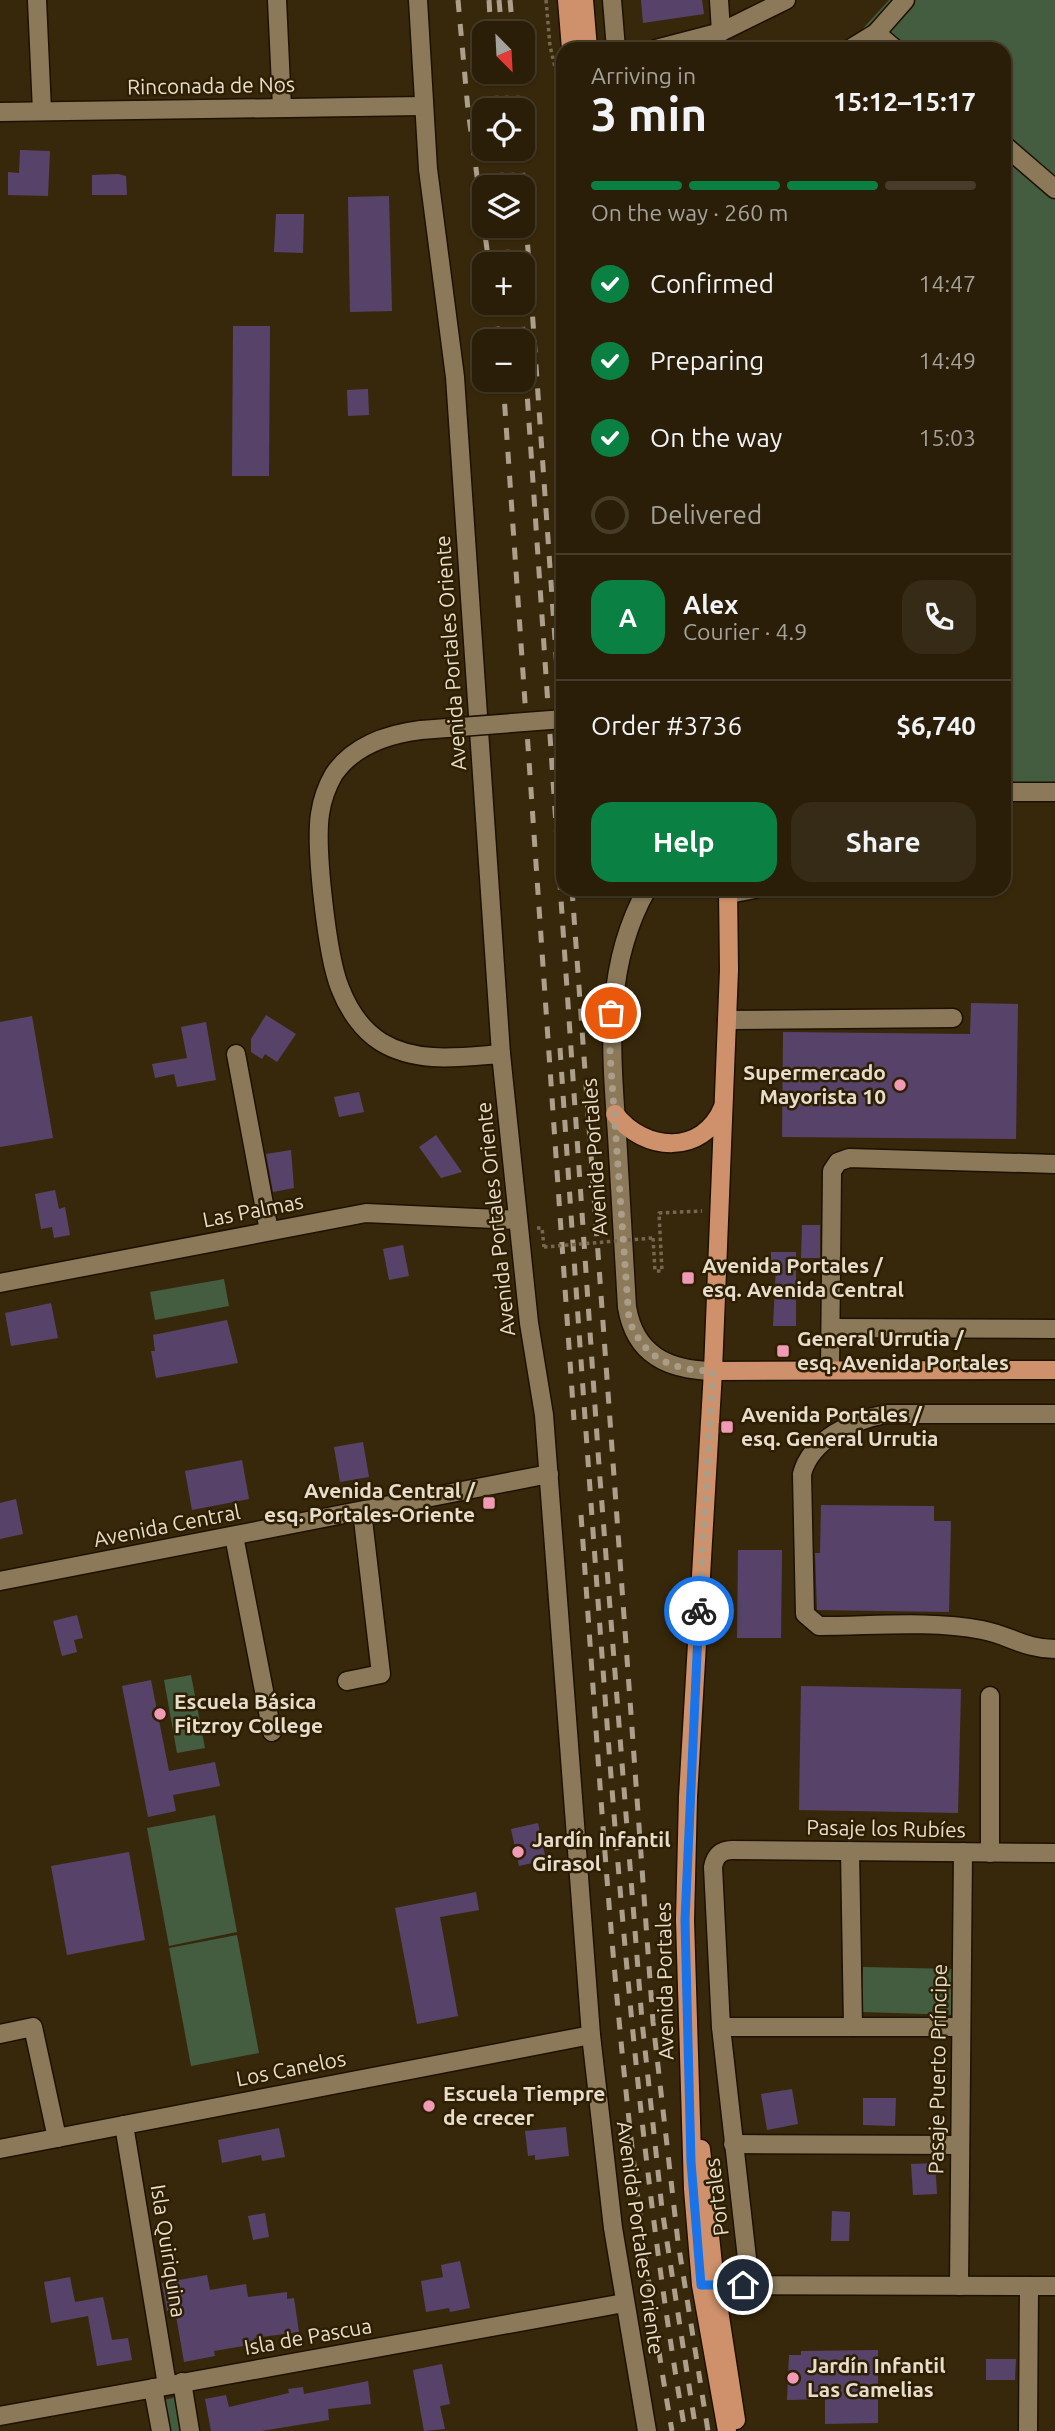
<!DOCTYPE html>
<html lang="en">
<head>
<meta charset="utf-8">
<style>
	body { margin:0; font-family:Ubuntu,sans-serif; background:#362b16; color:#f1f3f6; height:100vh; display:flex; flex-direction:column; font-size:26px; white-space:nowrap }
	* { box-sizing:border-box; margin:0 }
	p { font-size:23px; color:#a5a29c }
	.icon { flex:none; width:38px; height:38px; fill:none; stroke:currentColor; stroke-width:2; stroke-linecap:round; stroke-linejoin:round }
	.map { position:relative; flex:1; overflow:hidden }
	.details { position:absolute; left:556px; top:42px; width:455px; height:854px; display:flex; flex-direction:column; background:#2a1e08; border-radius:21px; box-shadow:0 2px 5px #0004,0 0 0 2px #463c29 }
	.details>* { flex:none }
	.needle { width:46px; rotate:156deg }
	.tools { position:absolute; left:472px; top:21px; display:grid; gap:14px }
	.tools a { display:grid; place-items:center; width:63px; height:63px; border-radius:14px; background:#2a1e08; box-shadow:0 2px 5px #0004,0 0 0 2px #463c29; font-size:35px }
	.pin { position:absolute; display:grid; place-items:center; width:60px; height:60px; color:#fff; margin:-30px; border:4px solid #fff; border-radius:50%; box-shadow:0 2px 7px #0007 }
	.courier { position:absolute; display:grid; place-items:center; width:70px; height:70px; margin:-35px; border:5px solid #1a73e8; border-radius:50%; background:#fff; color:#222; box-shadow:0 2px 9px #0007 }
	.head em { font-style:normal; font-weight:700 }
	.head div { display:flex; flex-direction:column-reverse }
	.head { display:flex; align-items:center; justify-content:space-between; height:119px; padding:0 35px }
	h1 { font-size:46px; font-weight:700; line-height:52px }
	.bar { display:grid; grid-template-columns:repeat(4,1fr); gap:10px 7px; align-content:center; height:84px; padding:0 35px }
	.bar i { height:9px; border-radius:5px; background:#463c29 }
	.bar .current { background:#0b8043 }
	.bar p { grid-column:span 4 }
	.line { display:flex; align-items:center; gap:18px; padding:0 35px; border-top:2px solid #463c29 }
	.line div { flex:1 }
	.round { display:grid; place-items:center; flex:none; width:74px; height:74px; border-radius:21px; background:#362b16 }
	ol { padding:0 35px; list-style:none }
	li { display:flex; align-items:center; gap:21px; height:77px }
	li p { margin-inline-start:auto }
	li .icon { padding:7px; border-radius:50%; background:#0b8043; color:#fff; stroke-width:4 }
	li:last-child { color:#a5a29c }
	li i { width:38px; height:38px; border:4px solid #463c29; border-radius:50% }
	.cta { display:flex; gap:14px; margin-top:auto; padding:14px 35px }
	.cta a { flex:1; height:80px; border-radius:21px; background:#0b8043; color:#fff; font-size:28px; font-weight:700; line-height:80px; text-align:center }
	.cta a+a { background:#362b16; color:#f1f3f6 }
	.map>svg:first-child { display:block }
	.green { fill:#445c40 }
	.building { fill:#574369 }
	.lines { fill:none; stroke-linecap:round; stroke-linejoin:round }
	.minor-casing { stroke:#1d1100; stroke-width:21 }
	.major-casing { stroke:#1d1100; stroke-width:21 }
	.path { stroke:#75684f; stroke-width:3.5; stroke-dasharray:3.5 3.5; stroke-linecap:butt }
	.minor { stroke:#8b795a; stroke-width:18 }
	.major { stroke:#cf916b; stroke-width:18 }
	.rail { stroke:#aca08c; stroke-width:5; stroke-dasharray:12 12; stroke-linecap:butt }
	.minor-bridge-casing { stroke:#1d1100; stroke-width:21; stroke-linecap:butt }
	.path-bridge { stroke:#75684f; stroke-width:3.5; stroke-dasharray:3.5 3.5; stroke-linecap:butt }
	.minor-bridge { stroke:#8b795a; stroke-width:18 }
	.done { stroke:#aa9e89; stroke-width:7; stroke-dasharray:0 12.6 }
	.route { stroke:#1a73e8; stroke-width:9 }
	.poi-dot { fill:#f09ab5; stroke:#2e1f02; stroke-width:2.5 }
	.labels { text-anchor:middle; stroke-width:5; stroke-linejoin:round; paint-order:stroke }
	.street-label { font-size:21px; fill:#e7ddcd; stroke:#2e1f02 }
	.poi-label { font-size:21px; font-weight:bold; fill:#e7ddcd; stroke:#2e1f02; text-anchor:start }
</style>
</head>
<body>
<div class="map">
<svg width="1055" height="2431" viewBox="0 0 1055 2431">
	<rect width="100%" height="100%" fill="#38280b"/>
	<!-- green -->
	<g class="green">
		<polygon points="889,0 1055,0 1055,789 1005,789 1004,49 830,49 857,35"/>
		<polygon points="224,1279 229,1306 155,1320 150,1292"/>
		<polygon points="191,1675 205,1748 177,1753 164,1680"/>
		<polygon points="215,1815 237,1932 169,1946 147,1828"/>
		<polygon points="237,1935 259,2053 191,2066 169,1948"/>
		<polygon points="863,1967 956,1969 955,2015 862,2012"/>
		<polygon points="176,2397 182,2431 169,2431 164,2400"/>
	</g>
	<!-- building -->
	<g class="building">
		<polygon points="641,0 702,0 704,14 643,23"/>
		<polygon points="20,150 50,151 48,196 8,195 8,172 19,173"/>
		<polygon points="118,174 126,176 127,195 92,195 92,175"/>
		<polygon points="389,196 392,311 350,312 348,197"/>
		<polygon points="276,214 304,214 303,253 274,252"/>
		<polygon points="233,326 270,326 269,476 232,476"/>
		<polygon points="368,389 369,415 348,416 347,390"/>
		<polygon points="971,1003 1018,1004 1016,1139 782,1137 783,1032 970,1034"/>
		<polygon points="266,1015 296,1034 277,1062 265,1054 262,1059 251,1052 251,1039"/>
		<polygon points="32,1016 53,1138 0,1147 0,1022"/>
		<polygon points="206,1022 216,1080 177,1087 174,1074 155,1078 152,1064 187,1058 181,1027"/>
		<polygon points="359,1092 364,1112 339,1117 334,1097"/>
		<polygon points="436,1135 462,1172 441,1178 419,1147"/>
		<polygon points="291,1150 294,1188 273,1192 266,1154"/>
		<polygon points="55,1190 59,1209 65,1207 70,1235 54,1238 52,1227 41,1229 35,1194"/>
		<polygon points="802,1225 820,1225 820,1258 801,1258"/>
		<polygon points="403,1245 409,1276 389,1280 383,1249"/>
		<polygon points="771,1252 796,1252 796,1326 773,1326 776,1266 771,1266"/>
		<polygon points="51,1303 58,1338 11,1346 5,1313"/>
		<polygon points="227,1320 238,1363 156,1378 151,1351 155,1351 153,1335"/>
		<polygon points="363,1442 369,1477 340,1482 334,1447"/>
		<polygon points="242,1460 249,1499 192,1510 185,1471"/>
		<polygon points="16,1499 23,1534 0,1539 0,1503"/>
		<polygon points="821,1505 934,1506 934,1521 951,1521 949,1612 817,1610 815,1553 820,1553"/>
		<polygon points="738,1550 782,1550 781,1638 737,1638"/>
		<polygon points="77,1615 83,1638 74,1640 77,1652 62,1656 53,1621"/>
		<polygon points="151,1680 169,1771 215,1762 220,1786 173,1795 176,1811 148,1817 122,1686"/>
		<polygon points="801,1686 961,1689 958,1813 799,1810"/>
		<polygon points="538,1823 546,1860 519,1866 511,1829"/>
		<polygon points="129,1852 145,1940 67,1955 51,1866"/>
		<polygon points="476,1892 479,1910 440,1917 458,2016 417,2024 395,1908"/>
		<polygon points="792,2089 798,2124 767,2130 761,2094"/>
		<polygon points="863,2098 896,2098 895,2126 863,2125"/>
		<polygon points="566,2127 569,2156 535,2160 535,2155 528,2156 525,2131"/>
		<polygon points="279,2128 285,2157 262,2161 261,2155 222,2163 218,2140"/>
		<polygon points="935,2163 937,2194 913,2195 911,2164"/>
		<polygon points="832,2211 850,2212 849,2241 831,2241"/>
		<polygon points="265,2213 269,2237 253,2240 248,2216"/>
		<polygon points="460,2261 470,2308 450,2312 449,2308 426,2312 421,2281 443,2277 441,2265"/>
		<polygon points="207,2275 210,2290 246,2284 248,2297 287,2292 287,2299 294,2298 299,2332 254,2338 255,2344 214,2351 215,2356 184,2362 175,2310 167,2311 162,2283"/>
		<polygon points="70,2277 75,2302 103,2297 112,2340 128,2338 132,2360 97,2366 88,2316 51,2323 44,2282"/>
		<polygon points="878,2350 878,2423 825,2424 825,2399 787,2400 789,2355 801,2355 801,2351"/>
		<polygon points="986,2359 1016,2359 1015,2380 986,2380"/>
		<polygon points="442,2364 450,2404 440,2406 445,2429 424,2431 413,2370"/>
		<polygon points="368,2381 371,2404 328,2409 329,2420 261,2431 211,2431 205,2399 226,2395 229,2407 289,2393 288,2389 303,2387 304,2394"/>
	</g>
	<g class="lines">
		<defs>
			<g id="minor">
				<polyline points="37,0 42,111"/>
				<polyline points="277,0 282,107"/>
				<polyline points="418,0 428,169 455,377 501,1054 529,1323 544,1415 591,2035 613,2228 647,2431"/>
				<polyline points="612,0 616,49"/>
				<polyline points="719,0 721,32"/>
				<polyline points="876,33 895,49"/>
				<polyline points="656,49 721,32 786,0"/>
				<polyline points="850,49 876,33 905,0"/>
				<polyline points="0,112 423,106"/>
				<polyline points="1004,145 1055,189"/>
				<path d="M421 730C388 734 354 745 334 774 327 786 322 800 320 814 315 848 327 956 340 988 348 1009 362 1030 381 1042 417 1064 461 1057 501 1054"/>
				<polyline points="1004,792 1055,792"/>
				<path d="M647 889C603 967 611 1050 617 1135 620 1192 624 1250 627 1307 635 1355 668 1370 713 1371"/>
				<polyline points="729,894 755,889"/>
				<polyline points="727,1020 953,1018"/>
				<polyline points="236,1054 269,1231"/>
				<polyline points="0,1283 366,1213 518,1220"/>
				<polyline points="832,1328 1055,1329"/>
				<polyline points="830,1369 832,1171 838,1162 849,1158 1055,1164"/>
				<path d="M1055 1414H886C854 1420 811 1439 802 1474L805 1614 819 1626C872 1626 930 1620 982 1630 1009 1635 1025 1649 1055 1649"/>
				<polyline points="234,1536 272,1732"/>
				<polyline points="0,1581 549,1474"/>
				<polyline points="347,1681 381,1674 362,1511"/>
				<polyline points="850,1851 853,2027"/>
				<polyline points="990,1853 990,1696"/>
				<polyline points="721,2027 961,2027"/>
				<polyline points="0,2034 33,2027 57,2138"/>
				<polyline points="124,2125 167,2385"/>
				<polyline points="733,2144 960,2145"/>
				<polyline points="0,2149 591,2035"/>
				<polyline points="702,2285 1055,2286"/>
				<path d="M750 2285 721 2027 713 1867C715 1856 721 1850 732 1850L1055 1853"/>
				<polyline points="959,2286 963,1852"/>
				<polyline points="182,2382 190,2431"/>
				<polyline points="153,2388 161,2431"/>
				<polyline points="0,2416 624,2303"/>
				<polyline points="1028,2431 1029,2286"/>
			</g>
			<g id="major">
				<polyline points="567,0 571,49"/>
				<polyline points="584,0 588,49"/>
				<path d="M615 1114C644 1152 703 1156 723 1107"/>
				<polyline points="713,1371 1055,1370"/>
				<polyline points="701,2149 715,2284 736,2420"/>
				<polyline points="727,2431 701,2285 693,2189 685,1920 688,1797 713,1371 729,970 728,889"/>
			</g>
		</defs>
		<!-- minor casing -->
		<use href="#minor" class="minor-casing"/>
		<!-- major casing -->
		<use href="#major" class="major-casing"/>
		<!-- path -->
		<g class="path">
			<polyline points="546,0 550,46 560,88"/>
			<polyline points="537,1228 542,1228 544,1247"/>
			<polyline points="653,1238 655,1271 662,1271 659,1213 702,1211"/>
		</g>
		<!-- minor -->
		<use href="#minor" class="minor"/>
		<!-- major -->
		<use href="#major" class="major"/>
		<!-- rail -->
		<g class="rail">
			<polyline points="458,0 468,110 489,264"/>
			<polyline points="489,0 491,33"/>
			<polyline points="499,0 502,33"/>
			<polyline points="510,0 513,33"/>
			<polyline points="494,72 497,110"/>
			<polyline points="504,72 507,110"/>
			<polyline points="515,72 518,110"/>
			<polyline points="499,149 502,187"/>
			<polyline points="510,149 513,187"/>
			<polyline points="521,149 564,770"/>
			<polyline points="505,226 508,264"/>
			<polyline points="494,303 499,341"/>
			<polyline points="521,303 599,1466 642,2021 662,2209 696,2431"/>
			<polyline points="503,380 574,1420"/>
			<polyline points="572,889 653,2022 678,2242 708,2431"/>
			<path d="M560 1048C575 1278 591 1508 608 1737 626 1972 645 2199 685 2431"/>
			<path d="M581 1515C603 1821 619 2128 672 2431"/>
		</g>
		<defs>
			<polyline id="minor-bridge" points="421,730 564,719"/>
		</defs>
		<!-- minor-bridge casing -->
		<use href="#minor-bridge" class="minor-bridge-casing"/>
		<!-- path-bridge -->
		<polyline class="path-bridge" points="544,1247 653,1238"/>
		<!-- minor-bridge -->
		<use href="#minor-bridge" class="minor-bridge"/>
	</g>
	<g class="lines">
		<!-- done -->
		<path class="done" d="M611 1013 610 1054 629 1320C645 1360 672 1370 713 1371L699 1611"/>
		<!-- route -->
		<polyline class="route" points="699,1611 685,1920 691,2162 701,2285 743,2285"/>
	</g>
	<!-- markers -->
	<g class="poi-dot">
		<circle cx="900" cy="1085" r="7"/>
		<rect x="681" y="1271" width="14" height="14" rx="3.5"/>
		<rect x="776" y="1344" width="14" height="14" rx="3.5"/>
		<rect x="720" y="1420" width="14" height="14" rx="3.5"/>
		<rect x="482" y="1496" width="14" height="14" rx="3.5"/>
		<circle cx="160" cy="1714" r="7"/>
		<circle cx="518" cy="1852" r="7"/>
		<circle cx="429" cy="2106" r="7"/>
		<circle cx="793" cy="2378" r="7"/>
	</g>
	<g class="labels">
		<!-- street labels -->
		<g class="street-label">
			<text transform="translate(211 86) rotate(-1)" y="7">Rinconada de Nos</text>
			<text transform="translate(451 653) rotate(-94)" y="7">Avenida Portales Oriente</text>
			<text transform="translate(595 1157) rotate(-94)" y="7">Avenida Portales</text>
			<text transform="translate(253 1211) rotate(-11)" y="7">Las Palmas</text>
			<text transform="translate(496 1219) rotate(-96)" y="7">Avenida Portales Oriente</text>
			<text transform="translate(167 1526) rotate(-11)" y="7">Avenida Central</text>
			<text transform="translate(886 1829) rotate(1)" y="7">Pasaje los Rubíes</text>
			<text transform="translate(665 1981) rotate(-91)" y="7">Avenida Portales</text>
			<text transform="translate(291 2069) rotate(-11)" y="7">Los Canelos</text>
			<text transform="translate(938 2069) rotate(-89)" y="7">Pasaje Puerto Príncipe</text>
			<text transform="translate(717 2197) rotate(-97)" y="7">Portales</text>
			<text transform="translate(640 2238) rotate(82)" y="7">Avenida Portales Oriente</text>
			<text transform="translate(168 2251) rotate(81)" y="7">Isla Quiriquina</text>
			<text transform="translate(308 2337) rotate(-10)" y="7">Isla de Pascua</text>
		</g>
		<!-- poi labels -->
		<g class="poi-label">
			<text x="886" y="1080" text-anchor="end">Supermercado<tspan x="886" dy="24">Mayorista 10</tspan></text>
			<text x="702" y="1273">Avenida Portales /<tspan x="702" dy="24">esq. Avenida Central</tspan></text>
			<text x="797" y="1346">General Urrutia /<tspan x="797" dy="24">esq. Avenida Portales</tspan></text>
			<text x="741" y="1422">Avenida Portales /<tspan x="741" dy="24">esq. General Urrutia</tspan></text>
			<text x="475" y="1498" text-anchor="end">Avenida Central /<tspan x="475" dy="24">esq. Portales-Oriente</tspan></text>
			<text x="174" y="1709">Escuela Básica<tspan x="174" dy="24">Fitzroy College</tspan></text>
			<text x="532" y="1847">Jardín Infantil<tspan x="532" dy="24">Girasol</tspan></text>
			<text x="443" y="2101">Escuela Tiempre<tspan x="443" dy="24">de crecer</tspan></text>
			<text x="807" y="2373">Jardín Infantil<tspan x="807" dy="24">Las Camelias</tspan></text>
		</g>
	</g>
</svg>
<div class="tools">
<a><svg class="needle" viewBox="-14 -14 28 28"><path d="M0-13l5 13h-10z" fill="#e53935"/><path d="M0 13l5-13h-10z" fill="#a5a29c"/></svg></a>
<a><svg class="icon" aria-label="locate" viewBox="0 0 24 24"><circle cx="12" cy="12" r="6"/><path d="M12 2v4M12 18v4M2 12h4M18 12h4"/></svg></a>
<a><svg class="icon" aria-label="layers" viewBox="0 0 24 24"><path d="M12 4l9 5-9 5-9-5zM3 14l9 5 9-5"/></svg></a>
<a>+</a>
<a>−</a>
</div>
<div class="pin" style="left:611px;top:1013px;background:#ea580c"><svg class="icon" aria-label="bag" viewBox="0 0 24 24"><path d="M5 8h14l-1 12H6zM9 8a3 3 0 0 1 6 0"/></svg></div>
<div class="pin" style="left:743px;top:2285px;background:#1f2937"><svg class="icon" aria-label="home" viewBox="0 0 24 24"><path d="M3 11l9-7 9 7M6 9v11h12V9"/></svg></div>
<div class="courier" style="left:699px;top:1611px"><svg class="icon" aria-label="bike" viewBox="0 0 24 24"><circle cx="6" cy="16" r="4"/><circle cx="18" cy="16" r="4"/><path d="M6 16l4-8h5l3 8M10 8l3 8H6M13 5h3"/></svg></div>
<section class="details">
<div class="head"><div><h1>3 min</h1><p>Arriving in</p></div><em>15:12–15:17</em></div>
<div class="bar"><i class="current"></i><i class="current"></i><i class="current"></i><i></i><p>On the way · 260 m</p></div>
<ol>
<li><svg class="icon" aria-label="check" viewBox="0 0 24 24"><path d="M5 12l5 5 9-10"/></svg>Confirmed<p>14:47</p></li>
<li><svg class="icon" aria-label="check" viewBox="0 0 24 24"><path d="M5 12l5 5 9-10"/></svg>Preparing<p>14:49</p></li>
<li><svg class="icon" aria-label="check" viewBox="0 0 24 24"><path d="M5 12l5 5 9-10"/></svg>On the way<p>15:03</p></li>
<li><i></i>Delivered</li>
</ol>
<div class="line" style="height:126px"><b class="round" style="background:#0b8043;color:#fff">A</b><div><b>Alex</b><p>Courier · 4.9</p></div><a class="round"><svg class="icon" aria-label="phone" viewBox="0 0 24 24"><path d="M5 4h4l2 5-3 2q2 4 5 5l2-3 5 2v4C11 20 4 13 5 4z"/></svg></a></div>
<div class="line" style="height:91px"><div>Order #3736</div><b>$6,740</b></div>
<div class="cta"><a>Help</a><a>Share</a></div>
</section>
</div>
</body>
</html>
